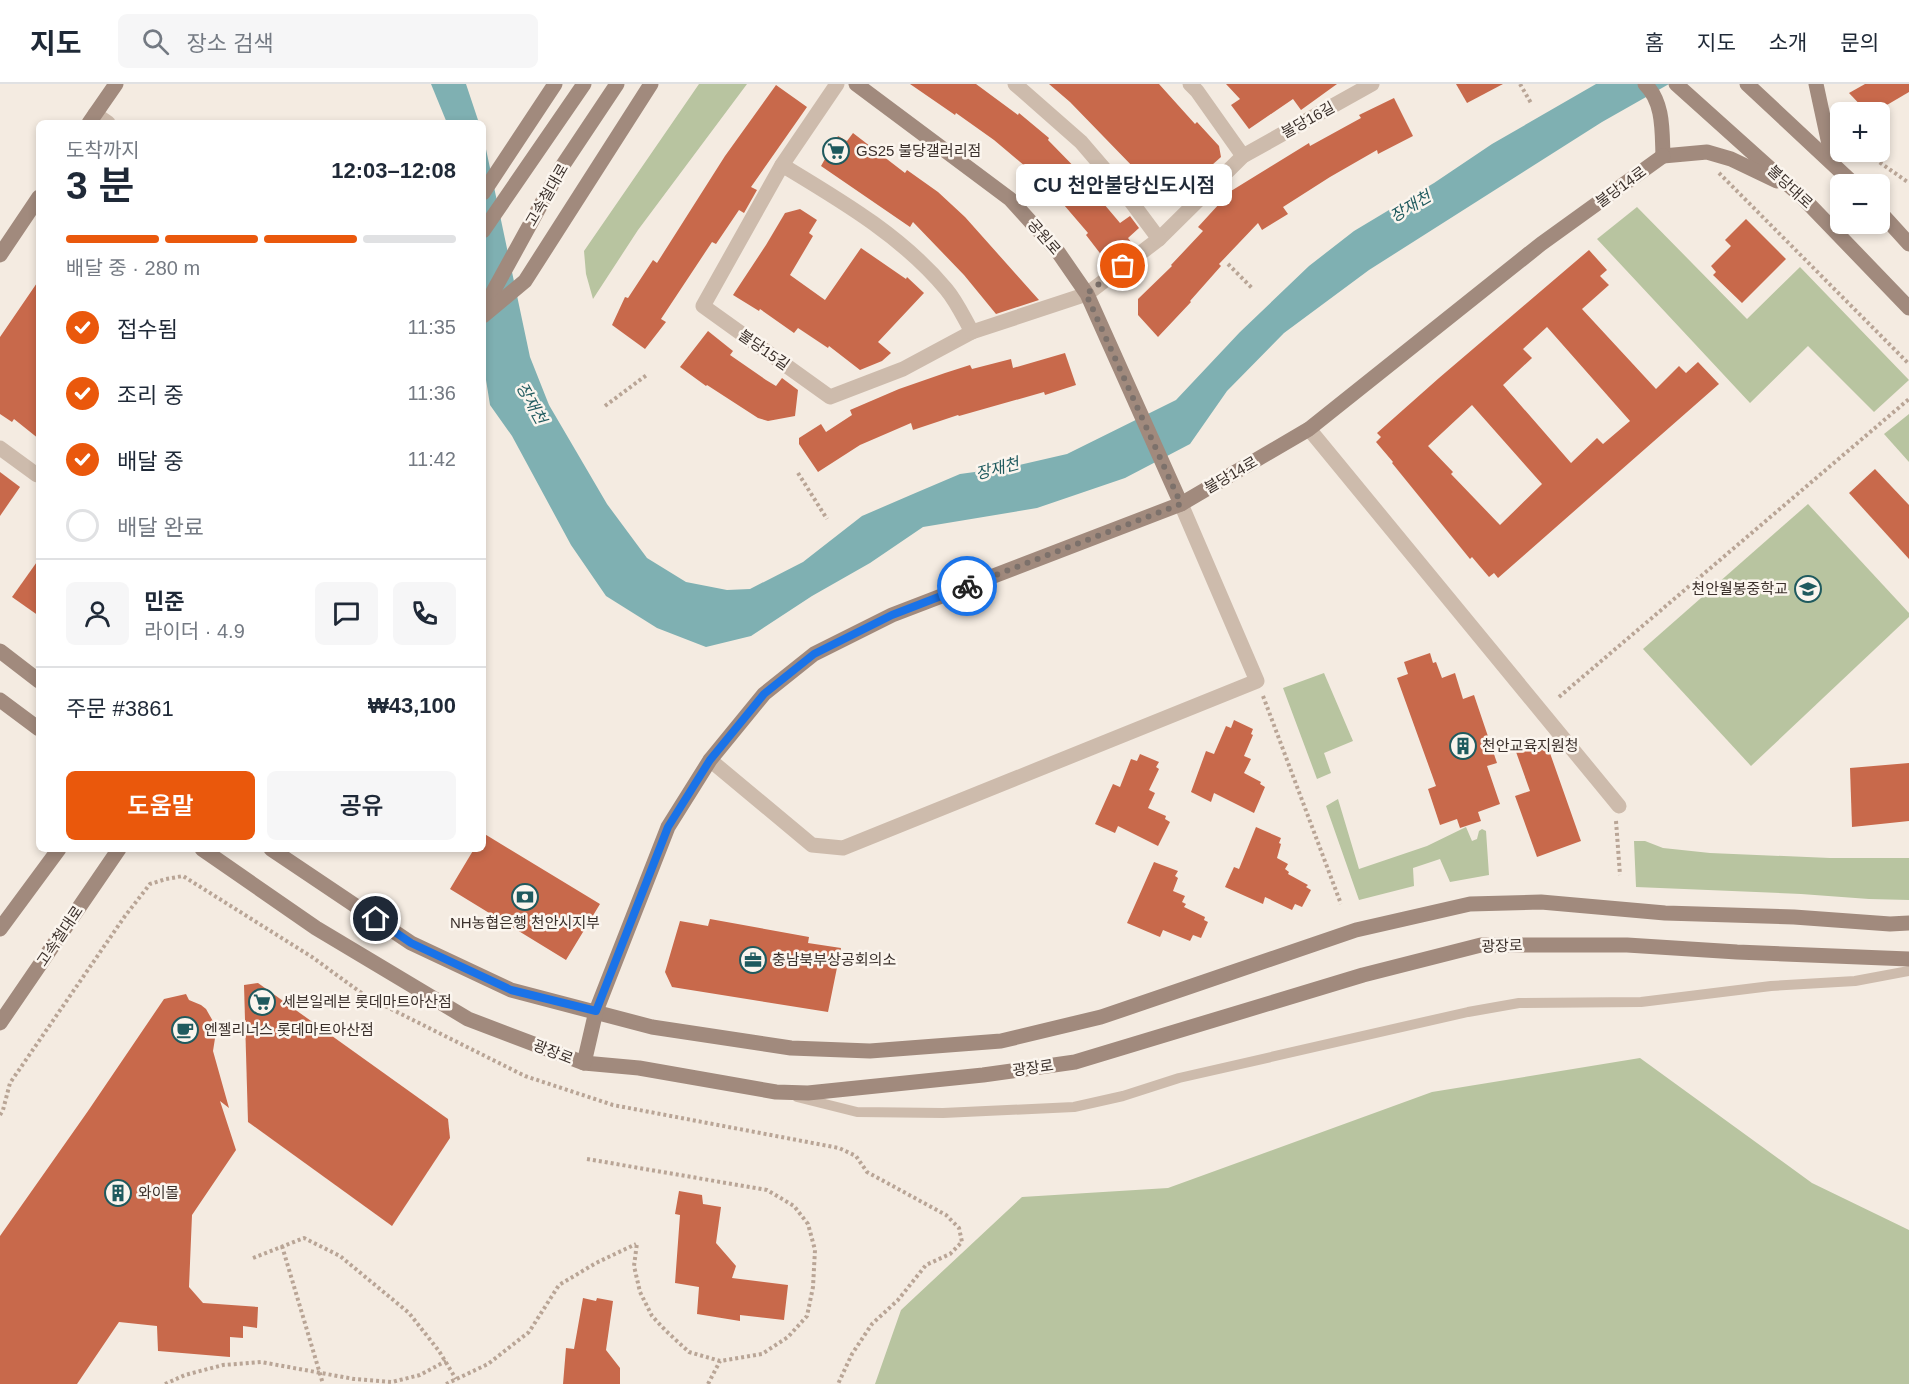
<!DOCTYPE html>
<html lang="ko">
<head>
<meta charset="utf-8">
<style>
	body { margin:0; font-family:Helvetica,"Noto Sans KR",sans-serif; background:#f6f6f7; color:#1f2937; height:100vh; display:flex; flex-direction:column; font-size:22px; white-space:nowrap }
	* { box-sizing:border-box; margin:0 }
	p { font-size:20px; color:#747a83 }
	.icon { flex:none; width:33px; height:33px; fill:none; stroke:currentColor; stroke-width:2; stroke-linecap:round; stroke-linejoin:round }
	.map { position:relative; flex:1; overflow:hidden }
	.details { position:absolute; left:36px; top:36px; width:450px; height:732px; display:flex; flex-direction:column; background:#fff; border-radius:9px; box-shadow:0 3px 9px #0003 }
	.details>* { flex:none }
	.tools { position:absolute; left:1830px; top:18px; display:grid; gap:12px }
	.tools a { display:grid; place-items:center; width:60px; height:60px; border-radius:9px; background:#fff; box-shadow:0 3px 9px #0003; font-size:30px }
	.pin { position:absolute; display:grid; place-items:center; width:51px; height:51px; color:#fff; margin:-26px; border:3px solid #fff; border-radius:50%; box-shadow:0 2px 6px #0007 }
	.courier { position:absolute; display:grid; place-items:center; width:60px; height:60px; margin:-30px; border:4px solid #1a73e8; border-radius:50%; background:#fff; color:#222; box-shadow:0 2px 8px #0007 }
	.bubble { position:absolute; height:42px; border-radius:9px; background:#fff; box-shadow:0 3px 9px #0003; font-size:20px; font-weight:600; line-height:42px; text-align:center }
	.headline em { font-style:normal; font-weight:600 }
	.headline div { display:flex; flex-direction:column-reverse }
	.headline { display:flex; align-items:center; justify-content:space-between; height:102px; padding:0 30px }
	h1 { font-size:39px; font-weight:600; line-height:45px }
	.bar { display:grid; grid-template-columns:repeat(4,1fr); gap:9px 6px; align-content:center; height:72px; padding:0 30px }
	.bar i { height:8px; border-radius:4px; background:#e0e1e3 }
	.bar .active { background:#ea580c }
	.bar p { grid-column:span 4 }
	.line { display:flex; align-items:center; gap:15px; padding:0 30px; border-top:2px solid #e0e1e3 }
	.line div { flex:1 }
	.round { display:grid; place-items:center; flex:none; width:63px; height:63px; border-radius:9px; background:#f6f6f7 }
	ol { padding:0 30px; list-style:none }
	li { display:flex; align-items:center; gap:18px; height:66px }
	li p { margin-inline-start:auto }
	li .icon { padding:6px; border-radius:50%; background:#ea580c; color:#fff; stroke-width:4 }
	li:last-child { color:#747a83 }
	li i { width:33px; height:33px; border:3px solid #e0e1e3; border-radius:50% }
	.button { display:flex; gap:12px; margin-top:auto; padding:12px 30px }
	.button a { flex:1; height:69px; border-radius:9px; background:#ea580c; color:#fff; font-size:24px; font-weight:600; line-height:69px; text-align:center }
	.button a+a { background:#f6f6f7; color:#1f2937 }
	header { display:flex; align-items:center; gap:36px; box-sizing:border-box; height:84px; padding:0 30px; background:#fff; border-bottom:2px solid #e0e1e3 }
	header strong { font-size:28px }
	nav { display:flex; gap:33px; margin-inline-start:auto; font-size:21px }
	.search { width:420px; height:54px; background:#f6f6f7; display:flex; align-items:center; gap:15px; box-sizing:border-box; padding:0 21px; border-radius:9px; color:#747a83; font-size:22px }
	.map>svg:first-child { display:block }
	.green { fill:#b8c4a0 }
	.water { fill:#7fb0b2 }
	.building { fill:#c8694b; fill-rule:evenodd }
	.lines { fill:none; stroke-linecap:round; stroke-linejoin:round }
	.path { stroke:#b9a596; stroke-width:4; stroke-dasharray:3 3; stroke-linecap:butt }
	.lane { stroke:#cdbbac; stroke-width:10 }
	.street { stroke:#cdbbac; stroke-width:15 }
	.secondary { stroke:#a18a7d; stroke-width:15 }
	.done { stroke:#7c716b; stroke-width:6; stroke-dasharray:0 10.8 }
	.route { stroke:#1a73e8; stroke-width:8 }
	.labels { text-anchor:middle; stroke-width:5; stroke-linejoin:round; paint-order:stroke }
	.street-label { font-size:15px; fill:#3b302b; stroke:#fbf5ee }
	.poi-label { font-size:15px; fill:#3b302b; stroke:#fbf5ee; text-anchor:start }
	.water-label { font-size:16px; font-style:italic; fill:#1f5a5e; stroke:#fbf5ee }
</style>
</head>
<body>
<header>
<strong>지도</strong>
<div class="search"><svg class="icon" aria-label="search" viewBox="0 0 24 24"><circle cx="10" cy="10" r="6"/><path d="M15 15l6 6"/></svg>장소 검색</div>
<nav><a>홈</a><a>지도</a><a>소개</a><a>문의</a></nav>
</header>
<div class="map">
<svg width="1909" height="1300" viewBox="0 0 1909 1300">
	<rect width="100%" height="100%" fill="#f4ebe1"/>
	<!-- green -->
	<g class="green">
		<polygon points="699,0 747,0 638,146 593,215 586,190 584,167"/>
		<polygon points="1637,123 1747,235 1800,183 1909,296 1874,328 1808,262 1750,319 1597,155"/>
		<polygon points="1909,330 1909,378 1884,350"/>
		<polygon points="1808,420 1909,529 1909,533 1751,682 1643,565"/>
		<polygon points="1324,589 1353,657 1324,669 1331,689 1317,695 1283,604"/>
		<polygon points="1338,715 1359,785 1427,762 1466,743 1472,757 1477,755 1479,747 1482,745 1486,747 1489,791 1450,798 1440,775 1413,784 1414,802 1359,816 1326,722"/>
		<polygon points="1634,757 1645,757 1663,764 1710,769 1830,774 1909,774 1909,816 1869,815 1801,810 1636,803"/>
		<polygon points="1640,974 1812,1099 1909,1146 1909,1300 875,1300 901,1226 1022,1113 1168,1104 1432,1008"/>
	</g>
	<!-- water -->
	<g class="water">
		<polygon points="431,0 466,0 479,39 447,39"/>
		<polygon points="1596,0 1669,0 1602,38 1369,186 1284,249 1227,307 1190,360 1125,394 1037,424 923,443 870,479 812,512 751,552 706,563 657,544 606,512 571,461 512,352 490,321 483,277 483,51 530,273 549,321 607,420 647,474 686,498 727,506 750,505 803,478 862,432 913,410 960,390 1011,383 1067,370 1176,316 1240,248 1309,182 1354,147 1434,99 1492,60"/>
	</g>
	<!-- building -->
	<g class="building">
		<polygon points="910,0 976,0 1018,31 1019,29 1049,54 1048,56 1090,99 1088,101 1120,139 1130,132 1139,144 1128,154 1134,162 1114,177 1111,173 1106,177 1086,151 1088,149 1064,121 1026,83 994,56 956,29 955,31"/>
		<polygon points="1049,0 1159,0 1195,40 1197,38 1219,62 1221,73 1167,121 1137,84 1136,86 1070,18"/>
		<polygon points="1226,0 1337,0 1301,26 1293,15 1249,45 1231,21 1240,15"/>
		<polygon points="1456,0 1503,0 1467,19"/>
		<polygon points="1865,0 1909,0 1909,8 1875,28 1867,28 1849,9"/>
		<polygon points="776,1 807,23 751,103 757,106 744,129 739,126 716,160 712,158 661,235 666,238 645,265 612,241 625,213 628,214 653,176 657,179 725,72"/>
		<polygon points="1394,14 1413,52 1378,70 1377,66 1330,93 1283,123 1288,130 1262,146 1258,139 1219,180 1221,182 1190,217 1191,218 1158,253 1138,231 1138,215 1172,182 1171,181 1203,147 1198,143 1231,107 1309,59 1310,62 1361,34 1359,31"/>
		<polygon points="853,49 905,89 907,86 938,108 965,133 1039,216 996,230 964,191 913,138 910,143 821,82 838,52 847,57"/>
		<polygon points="800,125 817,136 809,149 813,152 790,191 825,216 861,164 906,195 907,193 924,209 878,258 891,269 882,277 860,286 829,262 828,264 798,244 794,249 760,225 759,227 733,211 766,161 785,129"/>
		<polygon points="1746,135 1786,175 1742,219 1713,191 1716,188 1711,182 1731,162 1725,156"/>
		<path d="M1589 166 1607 186 1600 192 1609 201 1582 225 1656 305 1679 282 1686 289 1698 278 1719 300 1498 494 1494 489 1489 493 1472 473 1470 475 1392 379 1393 378 1376 358 1381 353 1377 349 1439 294ZM1547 243 1630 337 1603 360 1597 354 1571 379 1503 301 1532 274 1523 265ZM1472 321 1542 400 1500 441 1451 390 1453 388 1428 362Z"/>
		<polygon points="39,196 39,355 14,335 12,338 0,330 0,253"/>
		<polygon points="708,247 733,267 730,271 766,296 776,302 782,294 798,306 795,332 768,337 758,334 707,301 706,302 680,283"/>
		<polygon points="1065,269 1076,301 1045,311 1044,308 959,332 958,331 913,346 911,339 860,361 818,388 799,360 799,354 821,340 826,348 852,331 850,326 899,305 945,289 970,281 972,285 1011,275 1013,284"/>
		<polygon points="1875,385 1909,421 1909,475 1849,409"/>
		<polygon points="0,388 20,403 0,432"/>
		<polygon points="39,475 39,532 12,513"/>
		<polygon points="1430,569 1433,579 1436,578 1442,594 1455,589 1463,615 1474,611 1497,679 1487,682 1500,720 1478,728 1481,737 1460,744 1457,735 1440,741 1428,705 1436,702 1397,594 1408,590 1404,578"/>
		<polygon points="1234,636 1253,645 1251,650 1253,651 1244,672 1251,675 1244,689 1261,698 1260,700 1265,703 1254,729 1214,709 1211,718 1191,708 1206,667 1214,670 1226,642 1231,644"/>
		<polygon points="1545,655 1581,757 1537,773 1515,712 1530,707 1515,665"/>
		<polygon points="1140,670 1159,678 1156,683 1159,685 1149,706 1155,709 1148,724 1166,732 1165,735 1170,738 1158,762 1118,742 1115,749 1095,740 1113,700 1120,703 1131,675 1137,677"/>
		<polygon points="1909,679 1909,737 1852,743 1850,684"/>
		<polygon points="1256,743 1281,754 1279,759 1281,760 1277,774 1288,780 1285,785 1289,788 1288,790 1308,801 1306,803 1311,806 1302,823 1295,820 1292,826 1265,813 1263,820 1225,803 1234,783 1239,785"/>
		<polygon points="483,749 600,820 566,876 450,805 474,765 483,765"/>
		<polygon points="1154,778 1178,787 1175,792 1178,794 1173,807 1185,812 1182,818 1186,820 1184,823 1205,833 1204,836 1208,838 1201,854 1193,851 1190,857 1163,846 1160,853 1127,839"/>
		<polygon points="710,835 809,853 808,859 841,864 828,928 672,903 665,888 680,837 708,842"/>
		<polygon points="258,899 448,1035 450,1054 392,1142 248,1038 244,901"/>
		<polygon points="186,910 189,916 201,921 206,925 214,939 216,948 213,967 229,1024 220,1017 236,1066 192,1131 189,1203 203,1219 258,1223 257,1244 243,1242 243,1254 230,1253 230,1273 158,1267 157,1242 119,1238 77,1300 0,1300 0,1152 88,1027 164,915"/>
		<polygon points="679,1107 702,1111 703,1120 721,1123 716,1159 736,1182 732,1194 788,1201 784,1236 740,1231 740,1237 697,1230 699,1203 675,1199 680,1131 675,1130"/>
		<polygon points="583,1214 596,1217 597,1214 613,1217 606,1266 620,1284 620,1300 563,1300 566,1264 574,1265"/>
	</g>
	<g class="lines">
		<!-- path -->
		<g class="path">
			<polyline points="1520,0 1531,19"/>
			<polyline points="1865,68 1909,99"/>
			<polyline points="1719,89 1909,280"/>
			<polyline points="1228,180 1252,204"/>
			<polyline points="605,322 648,290"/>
			<polyline points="798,389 827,435"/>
			<polyline points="1263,612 1341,820"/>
			<polyline points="1559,613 1909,315"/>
			<polyline points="1616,737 1620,791"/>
			<polyline points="0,1031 3,1026 10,999 125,832 150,800 166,795 183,792 312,873 367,913 525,992 613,1021 839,1064 856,1072 867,1088 946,1131 959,1144 962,1158 950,1170 926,1181 898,1216 872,1240 852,1270 838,1300"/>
			<polyline points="587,1075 767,1106 794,1122 808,1140 815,1166 813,1203 807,1232 788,1253 762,1270 720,1277 689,1268 666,1247 652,1232 640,1208 634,1182 637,1159"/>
			<polyline points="282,1162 323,1300"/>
			<polyline points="253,1174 304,1154 340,1172 409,1229 439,1267 456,1295"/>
			<polyline points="165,1300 185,1291 223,1281 261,1278 354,1295 392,1298 420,1291 446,1277"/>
			<polyline points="446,1300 488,1280 529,1248 559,1201 596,1179 636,1160"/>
			<polyline points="708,1300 720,1277"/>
		</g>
		<!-- lane -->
		<polyline class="lane" points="797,1013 857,1028 943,1029 1074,1023 1123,1012 1179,994 1468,928 1519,919 1641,918 1771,902 1855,897 1909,887"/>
		<!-- street -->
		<g class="street">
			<polyline points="837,0 782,81 703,222 830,313 903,285 972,248 1087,210 1159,155 1243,72 1372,0"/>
			<polyline points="1015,0 1081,58 1124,108 1159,155"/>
			<polyline points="1190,0 1197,7 1243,72"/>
			<polyline points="95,30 108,39"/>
			<path d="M782 81C840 116 902 152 946 205 957 218 964 234 972 248"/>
			<polyline points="1309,345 1619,722"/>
			<polyline points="0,364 37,391 39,391"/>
			<polyline points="710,676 812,761 843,764 1257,597 1181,420"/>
		</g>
		<!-- secondary -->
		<g class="secondary">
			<polyline points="856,0 1010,115 1058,168 1087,210 1181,420"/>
			<path d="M1645 0C1664 18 1662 48 1663 72"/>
			<polyline points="1676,0 1803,114 1909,224"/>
			<polyline points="1747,0 1854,100"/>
			<polyline points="1816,0 1833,79"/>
			<polyline points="89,39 116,0"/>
			<polyline points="1663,72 1707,68 1731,75 1777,97"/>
			<polyline points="483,109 555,0"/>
			<polyline points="1880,128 1909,160"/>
			<polyline points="483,147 584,0"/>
			<polyline points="0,171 39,113"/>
			<polyline points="483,226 561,84 617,0"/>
			<polyline points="483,232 525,197 651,0"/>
			<polyline points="0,567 39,597"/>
			<polyline points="0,616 39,645"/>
			<polyline points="202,765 316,844 468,935 584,979 639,984 776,1008 808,1009 983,991 1075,978 1363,891 1481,861 1627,861 1737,868 1909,875"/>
			<polyline points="271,765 411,859 511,906 652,943 791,964 870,967 1001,957 1101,933 1356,846 1470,820 1541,818 1665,829 1794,833 1890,840 1909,839"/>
			<polyline points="0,845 59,765"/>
			<polyline points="0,939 119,765"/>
			<polyline points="584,979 596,927 668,743 710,676 764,610 814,570 892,531 1181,420 1309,345 1541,160 1663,72"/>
		</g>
	</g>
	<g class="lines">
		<!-- done -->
		<polyline class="done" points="967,502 1181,420 1086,210 1123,182"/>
		<!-- route -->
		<polyline class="route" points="376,835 411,859 511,906 596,927 668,743 710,676 764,610 814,570 892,531 967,502"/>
	</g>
	<!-- icons -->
	<defs>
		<symbol id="supermarket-ring" viewBox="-11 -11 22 22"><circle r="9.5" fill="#fbf5ee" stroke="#1f5a5e" stroke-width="1.5"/><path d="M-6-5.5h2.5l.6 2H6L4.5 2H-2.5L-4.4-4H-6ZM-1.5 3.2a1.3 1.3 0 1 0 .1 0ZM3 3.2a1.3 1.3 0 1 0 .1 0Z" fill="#1f5a5e"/></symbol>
		<symbol id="school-ring" viewBox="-11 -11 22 22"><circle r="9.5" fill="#fbf5ee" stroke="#1f5a5e" stroke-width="1.5"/><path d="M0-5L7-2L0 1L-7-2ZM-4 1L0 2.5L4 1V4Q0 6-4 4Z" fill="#1f5a5e"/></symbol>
		<symbol id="building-ring" viewBox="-11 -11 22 22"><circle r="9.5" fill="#fbf5ee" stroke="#1f5a5e" stroke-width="1.5"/><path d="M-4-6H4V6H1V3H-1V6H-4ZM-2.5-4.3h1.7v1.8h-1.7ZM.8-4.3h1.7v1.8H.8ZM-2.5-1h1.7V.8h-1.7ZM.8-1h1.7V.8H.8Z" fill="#1f5a5e"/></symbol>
		<symbol id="bank-ring" viewBox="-11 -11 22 22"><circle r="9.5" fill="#fbf5ee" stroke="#1f5a5e" stroke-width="1.5"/><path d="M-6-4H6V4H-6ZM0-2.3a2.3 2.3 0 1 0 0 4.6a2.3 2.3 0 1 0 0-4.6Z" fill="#1f5a5e"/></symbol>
		<symbol id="office-ring" viewBox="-11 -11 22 22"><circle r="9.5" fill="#fbf5ee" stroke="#1f5a5e" stroke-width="1.5"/><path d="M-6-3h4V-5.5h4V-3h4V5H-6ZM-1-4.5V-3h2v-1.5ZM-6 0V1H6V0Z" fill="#1f5a5e"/></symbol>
		<symbol id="cafe-ring" viewBox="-11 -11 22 22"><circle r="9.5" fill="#fbf5ee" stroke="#1f5a5e" stroke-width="1.5"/><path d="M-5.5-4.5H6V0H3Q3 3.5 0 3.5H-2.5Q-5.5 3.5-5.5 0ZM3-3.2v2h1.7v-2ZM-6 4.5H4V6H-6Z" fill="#1f5a5e"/></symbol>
	</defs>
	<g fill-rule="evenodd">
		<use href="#supermarket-ring" x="821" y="52" width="30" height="30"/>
		<use href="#school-ring" x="1793" y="490" width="30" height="30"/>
		<use href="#building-ring" x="1448" y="647" width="30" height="30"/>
		<use href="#bank-ring" x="510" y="798" width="30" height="30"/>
		<use href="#office-ring" x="738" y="861" width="30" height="30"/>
		<use href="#supermarket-ring" x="247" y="903" width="30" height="30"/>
		<use href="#cafe-ring" x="170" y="931" width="30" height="30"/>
		<use href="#building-ring" x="103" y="1094" width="30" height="30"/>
	</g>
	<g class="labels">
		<!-- street labels -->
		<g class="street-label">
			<text transform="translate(1308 36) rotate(-29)" y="5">불당16길</text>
			<text transform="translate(1621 103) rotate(-36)" y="5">불당14로</text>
			<text transform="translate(1790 103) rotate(43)" y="5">불당대로</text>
			<text transform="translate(547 111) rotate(-60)" y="5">고속철대로</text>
			<text transform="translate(1044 153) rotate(49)" y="5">공원로</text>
			<text transform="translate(764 266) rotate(35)" y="5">불당15길</text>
			<text transform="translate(1231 391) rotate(-30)" y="5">불당14로</text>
			<text transform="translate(60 852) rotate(-56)" y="5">고속철대로</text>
			<text transform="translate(1502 862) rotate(-2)" y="5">광장로</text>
			<text transform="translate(553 968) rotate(21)" y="5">광장로</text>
			<text transform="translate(1033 984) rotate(-8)" y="5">광장로</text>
		</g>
		<!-- poi labels -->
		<g class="poi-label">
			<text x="856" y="72">GS25 불당갤러리점</text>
			<text x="1788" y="510" text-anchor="end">천안월봉중학교</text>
			<text x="1482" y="667">천안교육지원청</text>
			<text x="525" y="844" text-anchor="middle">NH농협은행 천안시지부</text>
			<text x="772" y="881">충남북부상공회의소</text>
			<text x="282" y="923">세븐일레븐 롯데마트아산점</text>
			<text x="204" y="951">엔젤리너스 롯데마트아산점</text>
			<text x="138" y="1114">와이몰</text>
		</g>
		<!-- water labels -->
		<g class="water-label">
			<text transform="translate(1410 122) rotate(-31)" y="6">장재천</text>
			<text transform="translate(532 319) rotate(61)" y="6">장재천</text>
			<text transform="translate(997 384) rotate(-15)" y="6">장재천</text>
		</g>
	</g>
</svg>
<div class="tools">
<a>+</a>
<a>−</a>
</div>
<div class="pin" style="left:1123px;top:182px;background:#ea580c"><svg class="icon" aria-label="bag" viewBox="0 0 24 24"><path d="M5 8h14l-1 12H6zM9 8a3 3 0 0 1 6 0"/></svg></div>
<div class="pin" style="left:376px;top:835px;background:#1f2937"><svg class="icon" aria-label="home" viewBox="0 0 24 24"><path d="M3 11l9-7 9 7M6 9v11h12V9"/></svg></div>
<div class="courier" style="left:967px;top:502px"><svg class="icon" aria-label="bike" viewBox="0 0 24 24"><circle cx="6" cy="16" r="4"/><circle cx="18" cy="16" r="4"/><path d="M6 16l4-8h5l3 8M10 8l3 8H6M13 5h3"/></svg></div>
<div class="bubble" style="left:1016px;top:80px;width:216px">CU 천안불당신도시점</div>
<section class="details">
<div class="headline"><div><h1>3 분</h1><p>도착까지</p></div><em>12:03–12:08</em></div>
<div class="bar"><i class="active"></i><i class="active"></i><i class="active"></i><i></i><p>배달 중 · 280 m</p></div>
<ol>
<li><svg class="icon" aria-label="check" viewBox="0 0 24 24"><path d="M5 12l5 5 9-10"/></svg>접수됨<p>11:35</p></li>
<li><svg class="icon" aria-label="check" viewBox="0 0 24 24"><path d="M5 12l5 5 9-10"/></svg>조리 중<p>11:36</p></li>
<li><svg class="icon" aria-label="check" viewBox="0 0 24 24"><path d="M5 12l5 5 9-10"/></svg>배달 중<p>11:42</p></li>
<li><i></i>배달 완료</li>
</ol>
<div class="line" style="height:108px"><a class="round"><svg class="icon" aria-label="person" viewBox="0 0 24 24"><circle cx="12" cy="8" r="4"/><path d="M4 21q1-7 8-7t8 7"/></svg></a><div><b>민준</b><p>라이더 · 4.9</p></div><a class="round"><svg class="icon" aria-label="chat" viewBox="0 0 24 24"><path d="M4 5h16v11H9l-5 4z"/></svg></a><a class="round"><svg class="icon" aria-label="phone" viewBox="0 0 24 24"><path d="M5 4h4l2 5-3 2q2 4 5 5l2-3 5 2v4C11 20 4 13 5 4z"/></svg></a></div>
<div class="line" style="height:78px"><div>주문 #3861</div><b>₩43,100</b></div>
<div class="button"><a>도움말</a><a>공유</a></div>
</section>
</div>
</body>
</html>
